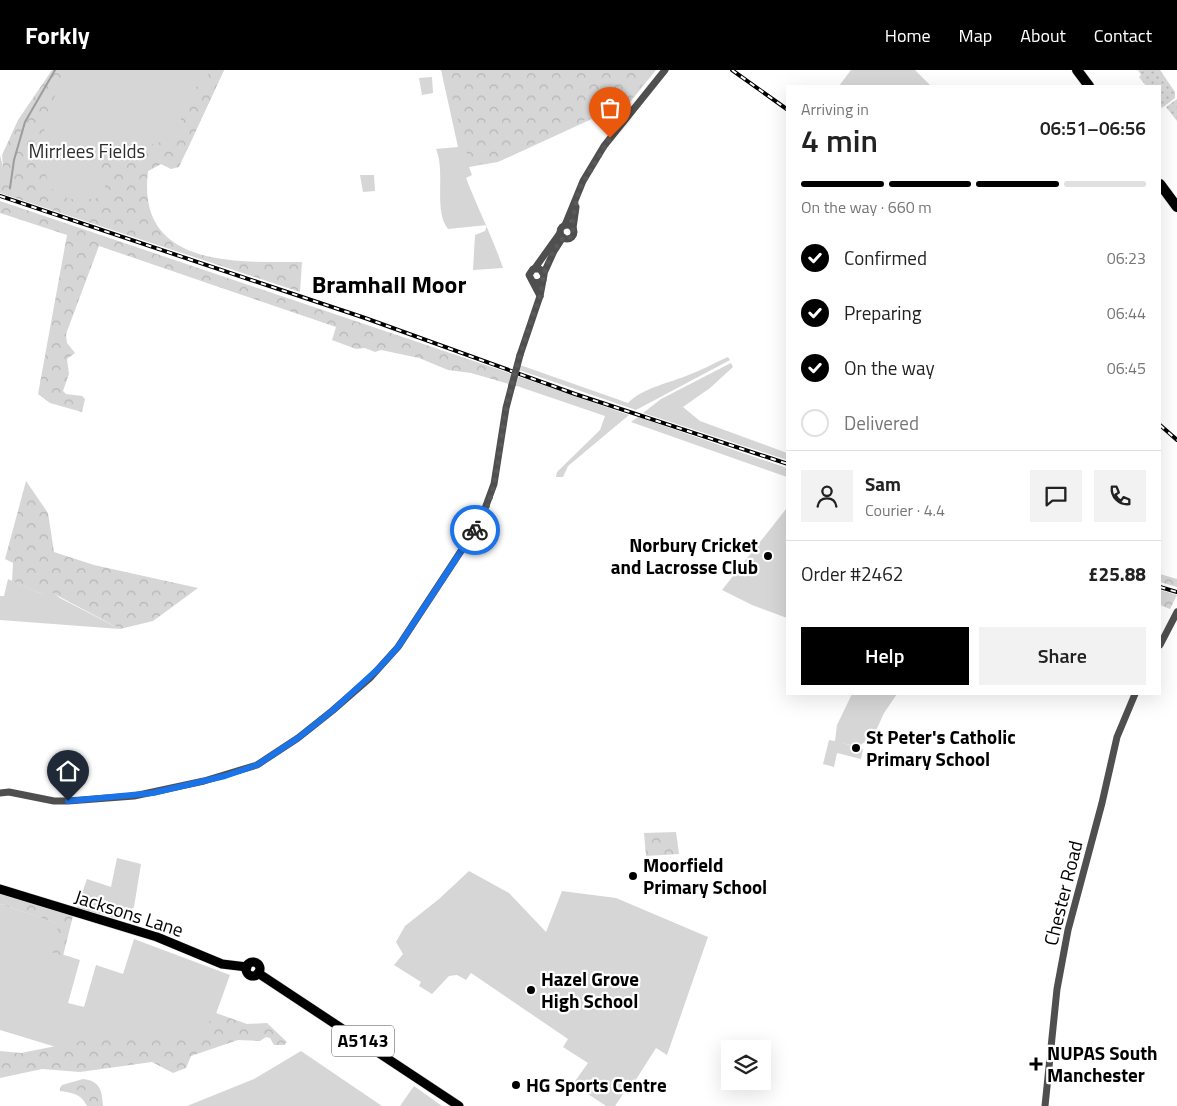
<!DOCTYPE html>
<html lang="en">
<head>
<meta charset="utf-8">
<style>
	body { margin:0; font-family:"Titillium Web",sans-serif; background:#f2f2f2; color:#222; height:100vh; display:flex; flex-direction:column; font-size:19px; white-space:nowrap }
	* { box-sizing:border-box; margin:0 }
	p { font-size:16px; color:#767676 }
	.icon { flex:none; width:28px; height:28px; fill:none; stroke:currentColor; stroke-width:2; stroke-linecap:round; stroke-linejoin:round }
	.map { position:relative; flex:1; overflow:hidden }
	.side { position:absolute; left:786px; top:15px; width:375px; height:610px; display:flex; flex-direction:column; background:#fff; border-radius:0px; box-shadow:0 5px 20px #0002 }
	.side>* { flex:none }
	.controls { position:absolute; left:721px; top:970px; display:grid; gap:10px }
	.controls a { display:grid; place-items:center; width:50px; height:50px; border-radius:0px; background:#fff; box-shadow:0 5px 20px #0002; font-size:25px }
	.pin { position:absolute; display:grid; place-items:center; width:42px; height:42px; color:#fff; margin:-51px -21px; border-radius:50% 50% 50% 0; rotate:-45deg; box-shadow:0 0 5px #0007 }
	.pin .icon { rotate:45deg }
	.courier { position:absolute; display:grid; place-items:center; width:50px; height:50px; margin:-25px; border:4px solid #1a73e8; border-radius:50%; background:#fff; color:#222; box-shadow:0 1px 6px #0007 }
	.overview em { font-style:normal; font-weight:600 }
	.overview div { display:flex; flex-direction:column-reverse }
	.overview { display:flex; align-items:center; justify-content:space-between; height:85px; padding:0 15px }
	h1 { font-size:32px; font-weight:600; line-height:38px }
	.bar { display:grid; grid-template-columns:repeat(4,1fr); gap:8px 5px; align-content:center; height:60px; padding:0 15px }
	.bar i { height:6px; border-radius:4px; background:#e0e0e0 }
	.bar .active { background:#000 }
	.bar p { grid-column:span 4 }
	.line { display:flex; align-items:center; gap:12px; padding:0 15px; border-top:1px solid #e0e0e0 }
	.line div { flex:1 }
	.round { display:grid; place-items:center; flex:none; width:52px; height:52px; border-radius:0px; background:#f2f2f2 }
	ol { padding:0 15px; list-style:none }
	li { display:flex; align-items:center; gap:15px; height:55px }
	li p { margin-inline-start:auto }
	li .icon { padding:5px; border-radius:50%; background:#000; color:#fff; stroke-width:4 }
	li:last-child { color:#767676 }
	li i { width:28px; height:28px; border:2px solid #e0e0e0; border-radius:50% }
	.action { display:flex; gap:10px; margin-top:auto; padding:10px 15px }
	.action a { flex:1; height:58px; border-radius:0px; background:#000; color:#fff; font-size:20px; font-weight:600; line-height:58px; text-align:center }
	.action a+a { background:#f2f2f2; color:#222 }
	header { display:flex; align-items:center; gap:30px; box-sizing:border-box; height:70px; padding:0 25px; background:#000; color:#fff }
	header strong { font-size:24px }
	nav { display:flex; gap:28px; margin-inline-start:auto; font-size:18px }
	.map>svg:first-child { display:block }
	.green { fill:#d6d6d6 }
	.forest { fill:url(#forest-crowns) }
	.garden { fill:url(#garden-dots) }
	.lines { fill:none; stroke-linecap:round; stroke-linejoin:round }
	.stream { stroke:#9d9d9d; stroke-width:2 }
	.major-casing { stroke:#dbdbdb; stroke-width:10 }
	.highway-casing { stroke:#dbdbdb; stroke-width:11 }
	.minor { stroke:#4f4f4f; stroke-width:7 }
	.major { stroke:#000; stroke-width:9 }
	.highway { stroke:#000; stroke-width:10 }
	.rail-casing { stroke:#000; stroke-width:4 }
	.rail { stroke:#fff; stroke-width:2; stroke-dasharray:5.5; stroke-linecap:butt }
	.minor-bridge { stroke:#4f4f4f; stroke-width:7 }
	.done { stroke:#595959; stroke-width:5; stroke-dasharray:0 9 }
	.route { stroke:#1a73e8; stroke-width:6 }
	.poi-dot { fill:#000; stroke:#fff; stroke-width:2 }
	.labels { text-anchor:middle; stroke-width:4.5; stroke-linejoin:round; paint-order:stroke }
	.shield { fill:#fff; stroke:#4c4c4c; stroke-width:1 }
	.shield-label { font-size:18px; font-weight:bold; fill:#000 }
	.park-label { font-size:19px; fill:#2d2d2d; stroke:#fff }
	.poi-label { font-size:19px; font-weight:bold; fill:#000; stroke:#fff; text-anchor:start }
	.street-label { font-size:19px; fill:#000; stroke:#fff }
	.district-label { font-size:24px; font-weight:bold; fill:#000; stroke:#fff }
</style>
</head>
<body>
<header>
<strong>Forkly</strong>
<nav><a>Home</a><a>Map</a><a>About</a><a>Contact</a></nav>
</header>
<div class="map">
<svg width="1177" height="1036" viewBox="0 0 1177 1036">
	<defs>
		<pattern id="forest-crowns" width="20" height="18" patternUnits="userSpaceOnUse" patternTransform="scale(1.25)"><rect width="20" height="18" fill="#d6d6d6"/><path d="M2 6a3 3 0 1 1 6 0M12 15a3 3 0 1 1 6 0" fill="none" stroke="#b6b6b6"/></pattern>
		<pattern id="garden-dots" width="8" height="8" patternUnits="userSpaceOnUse" patternTransform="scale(1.25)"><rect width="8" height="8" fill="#d6d6d6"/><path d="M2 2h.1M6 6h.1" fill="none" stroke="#b6b6b6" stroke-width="1.8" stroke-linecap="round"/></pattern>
	</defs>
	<rect width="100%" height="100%" fill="#fff"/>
	<!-- green -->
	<g class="green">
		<polygon points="58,0 224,0 187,80 148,101 130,165 0,120 0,85 3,97"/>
		<path d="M441 0H656L631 31 498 92 469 97 472 105 466 108C478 139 492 166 503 198L473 200 475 165 485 161 487 155 448 159C433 141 446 102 436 79L458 77Z"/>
		<polygon points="851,0 915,0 931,16 839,16"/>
		<polygon points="432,7 433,23 422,25 419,8"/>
		<polygon points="360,105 374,105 375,121 363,122"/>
		<path d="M728 287 730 290 636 340 519 300 520 295 628 333C643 318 666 314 686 306 700 301 714 293 728 287Z"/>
		<polygon points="731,293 733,297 710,318 683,337 700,351 787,383 787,390 643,343 661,329"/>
		<polygon points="517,306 629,345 568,396 563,407 556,407 557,402 600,360 605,346 514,315"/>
		<polygon points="638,347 787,398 787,407 631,352"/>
		<polygon points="786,439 787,439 787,548 752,535 722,520"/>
		<polygon points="8,509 42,524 49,519 60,528 120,559 0,550 0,526 4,526"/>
		<polygon points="852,624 897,624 884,643 874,665 858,677 839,672 863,679 861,689 837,683 834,697 823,694 829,670 835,671 837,655"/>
		<polygon points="117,788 141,794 134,837 119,849 77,838 87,809 111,817"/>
		<polygon points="469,801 509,823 546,862 562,821 616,828 708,867 667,985 656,978 630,1019 627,1018 615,1036 606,1036 573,1014 588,993 563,977 568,969 471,903 466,910 457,905 449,906 432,924 419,916 421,912 394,895 403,884 396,872 405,856 439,829"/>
		<polygon points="0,834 60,854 52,881 80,890 68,933 84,937 96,895 123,904 134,869 230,905 209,963 173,974 104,967 56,977 0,960"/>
		<polygon points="301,981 382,1036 187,1036 254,1009"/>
		<polygon points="414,1016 442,1036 400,1036"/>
	</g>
	<!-- forest -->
	<g class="forest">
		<path d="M52 0H68L44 49 46 105 51 118 59 125 70 129H95L105 122C107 92 85 93 116 69 139 79 150 76 173 68L193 19 203 13 211 0H224L179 97 171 99 161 94 148 101C136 198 235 192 302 192L300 222 0 123V113L4 108 2 85 18 50Z"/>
		<polygon points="445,0 655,0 630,31 609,38 498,91 470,95"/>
		<polygon points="0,131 512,304 509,314 471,303 448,300 419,288 381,280 375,282 365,278 356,279 332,270 336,257 99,176 66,264 67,273 75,283 67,289 69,304 63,321 66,324 82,326 85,329 82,342 50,333 38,324 67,165 0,143"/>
		<polygon points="26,411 48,443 54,482 94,495 198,518 153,551 120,559 49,521 42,524 12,511 13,493 5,489"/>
		<polygon points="1160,504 1177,509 1177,517 1160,512"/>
		<polygon points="1160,520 1177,525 1170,539 1160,535"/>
		<polygon points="676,762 679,784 646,786 644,763"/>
		<polygon points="0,819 74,842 63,886 51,882 59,854 0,834"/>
		<polygon points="216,943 247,954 267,953 287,972 284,975 274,975 270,968 266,967 260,971 238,970 191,986 186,998 173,1003 152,992 80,1002 42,999 0,1008 0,981 21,983 106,966 153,967 169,972 200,964"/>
		<path d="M83 1009C100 1011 102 1020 103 1036H87C81 1024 73 1023 60 1021V1018L62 1015Z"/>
	</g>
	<!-- garden -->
	<g class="garden">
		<polygon points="1138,0 1160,0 1175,22 1175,28 1162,38 1160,35 1160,16 1146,16 1139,7 1141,5"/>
		<polygon points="1177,29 1177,51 1166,37"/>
	</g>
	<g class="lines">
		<!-- stream -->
		<polyline class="stream" points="10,118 14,90 25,52 55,0"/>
		<defs>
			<g id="major">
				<polyline points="0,819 157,867 222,894 247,897"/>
				<circle cx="253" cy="899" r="7"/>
				<polyline points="258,903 459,1036"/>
			</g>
			<g id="highway">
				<polyline points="1077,0 1089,16"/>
				<polyline points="1160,114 1177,137"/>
			</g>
		</defs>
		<!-- major casing -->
		<use href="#major" class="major-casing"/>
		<!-- highway casing -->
		<use href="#highway" class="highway-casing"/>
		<!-- minor -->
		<g class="minor">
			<polyline points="565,155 583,111 604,76 665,0"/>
			<circle cx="567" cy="162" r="7"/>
			<polyline points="573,158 576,137"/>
			<polyline points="535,198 560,163"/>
			<polyline points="544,203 554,181 563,167"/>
			<polyline points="533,212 538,213 543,210 544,205 540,199 533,199 529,205 540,226"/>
			<polyline points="520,285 540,226 543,210"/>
			<polyline points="1160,575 1177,542"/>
			<polyline points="0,723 9,722 54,731 68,731 134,726 204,711 257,695 298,668 332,641 371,607 398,577 480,452 494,414 506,338 512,315"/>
			<polyline points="1045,1036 1057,919 1068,860 1102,733 1117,667 1135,624"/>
		</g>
		<!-- major -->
		<use href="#major" class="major"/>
		<!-- highway -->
		<use href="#highway" class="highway"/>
		<defs>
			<g id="rail">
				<polyline points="732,0 788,40"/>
				<polyline points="0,126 365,248 575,324 788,394"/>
				<polyline points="1160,355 1177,370"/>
				<polyline points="1160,517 1177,522"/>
			</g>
		</defs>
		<!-- rail casing -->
		<use href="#rail" class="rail-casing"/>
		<!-- rail -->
		<use href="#rail" class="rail"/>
		<!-- minor-bridge -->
		<polyline class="minor-bridge" points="512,315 520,285"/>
	</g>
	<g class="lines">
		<!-- done -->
		<path class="done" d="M475 460C499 424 498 380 506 339 514 300 527 263 540 226 542 219 542 211 544 204 547 192 555 177 564 167L569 168 573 165V147L579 119 610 68"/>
		<!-- route -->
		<polyline class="route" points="68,731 153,723 225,706 257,695 298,668 332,641 379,598 398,577 475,460"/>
	</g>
	<!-- markers -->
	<g class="poi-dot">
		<circle cx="768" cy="486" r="5"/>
		<circle cx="856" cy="678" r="5"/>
		<circle cx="633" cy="806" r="5"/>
		<circle cx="531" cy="920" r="5"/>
		<path d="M1033.5 986.5h5v5h5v5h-5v5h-5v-5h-5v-5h5z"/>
		<circle cx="516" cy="1015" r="5"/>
	</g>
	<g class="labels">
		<!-- shield labels -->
		<rect class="shield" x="332" y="955.5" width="62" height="31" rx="4"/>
		<g class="shield-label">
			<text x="363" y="977">A5143</text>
		</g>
		<!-- park labels -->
		<g class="park-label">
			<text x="87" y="88">Mirrlees Fields</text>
		</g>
		<!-- poi labels -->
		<g class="poi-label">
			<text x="758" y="482" text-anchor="end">Norbury Cricket<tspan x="758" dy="22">and Lacrosse Club</tspan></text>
			<text x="866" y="674">St Peter's Catholic<tspan x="866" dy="22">Primary School</tspan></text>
			<text x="643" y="802">Moorfield<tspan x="643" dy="22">Primary School</tspan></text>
			<text x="541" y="916">Hazel Grove<tspan x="541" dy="22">High School</tspan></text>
			<text x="1047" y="990">NUPAS South<tspan x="1047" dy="22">Manchester</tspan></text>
			<text x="526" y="1022">HG Sports Centre</text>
		</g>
		<!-- street labels -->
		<g class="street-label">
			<text transform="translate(1063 823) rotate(-76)" y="7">Chester Road</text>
			<text transform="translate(129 843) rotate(18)" y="7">Jacksons Lane</text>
		</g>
		<!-- district labels -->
		<g class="district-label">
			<text x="389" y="223">Bramhall Moor</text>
		</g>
	</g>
</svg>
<div class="controls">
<a><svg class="icon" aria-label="layers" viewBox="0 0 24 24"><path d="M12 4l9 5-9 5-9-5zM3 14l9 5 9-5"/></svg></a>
</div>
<div class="pin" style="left:610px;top:68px;background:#ea580c"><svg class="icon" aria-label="bag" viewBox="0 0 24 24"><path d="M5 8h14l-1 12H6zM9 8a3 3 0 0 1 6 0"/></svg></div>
<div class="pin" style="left:68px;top:731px;background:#1f2937"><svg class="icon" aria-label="home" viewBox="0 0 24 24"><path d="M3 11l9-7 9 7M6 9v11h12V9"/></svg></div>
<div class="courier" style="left:475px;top:460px"><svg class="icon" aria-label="bike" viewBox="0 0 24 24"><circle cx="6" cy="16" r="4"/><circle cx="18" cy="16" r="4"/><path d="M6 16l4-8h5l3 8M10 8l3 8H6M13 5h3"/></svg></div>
<section class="side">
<div class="overview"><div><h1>4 min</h1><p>Arriving in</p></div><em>06:51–06:56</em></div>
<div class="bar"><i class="active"></i><i class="active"></i><i class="active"></i><i></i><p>On the way · 660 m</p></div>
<ol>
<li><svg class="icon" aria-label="check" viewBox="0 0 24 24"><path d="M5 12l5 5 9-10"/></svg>Confirmed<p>06:23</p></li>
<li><svg class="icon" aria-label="check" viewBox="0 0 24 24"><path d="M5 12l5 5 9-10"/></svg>Preparing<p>06:44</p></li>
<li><svg class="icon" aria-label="check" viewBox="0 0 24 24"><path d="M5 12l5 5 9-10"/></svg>On the way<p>06:45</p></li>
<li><i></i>Delivered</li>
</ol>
<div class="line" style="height:90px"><a class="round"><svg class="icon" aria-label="person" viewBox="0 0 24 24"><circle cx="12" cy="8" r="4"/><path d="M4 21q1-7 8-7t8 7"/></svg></a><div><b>Sam</b><p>Courier · 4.4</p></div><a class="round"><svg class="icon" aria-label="chat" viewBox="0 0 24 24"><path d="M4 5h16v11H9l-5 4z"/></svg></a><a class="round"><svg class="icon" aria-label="phone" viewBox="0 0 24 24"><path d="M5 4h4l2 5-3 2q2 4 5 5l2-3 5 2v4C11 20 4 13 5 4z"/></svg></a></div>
<div class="line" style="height:65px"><div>Order #2462</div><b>£25.88</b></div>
<div class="action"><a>Help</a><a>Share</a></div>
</section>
</div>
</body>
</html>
